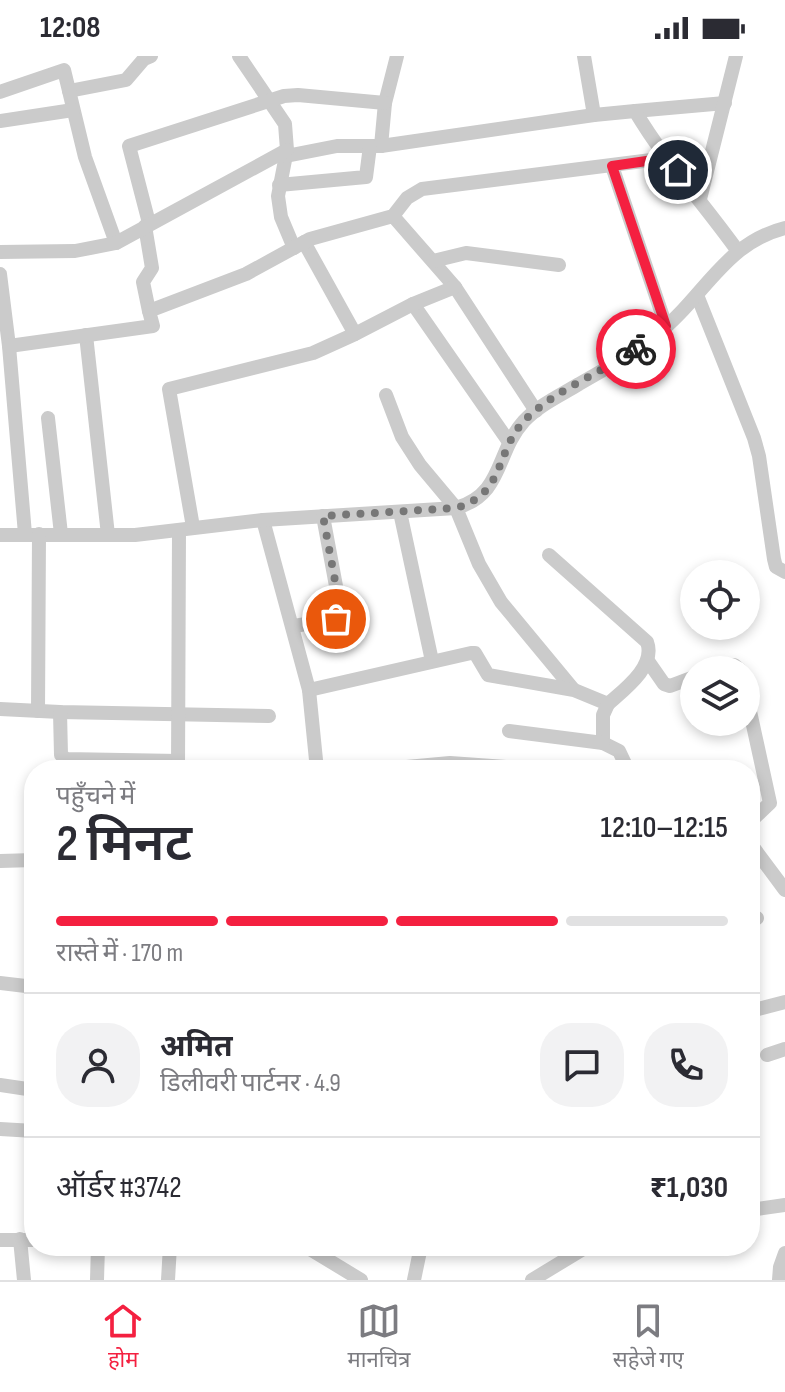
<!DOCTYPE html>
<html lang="hi">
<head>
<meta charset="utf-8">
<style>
	body { margin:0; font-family:"Sofia Sans Condensed","Noto Sans Devanagari",sans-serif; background:#f2f2f3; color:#2b2b33; height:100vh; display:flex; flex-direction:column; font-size:30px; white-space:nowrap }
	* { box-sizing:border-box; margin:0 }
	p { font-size:26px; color:#7c7c81 }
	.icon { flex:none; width:44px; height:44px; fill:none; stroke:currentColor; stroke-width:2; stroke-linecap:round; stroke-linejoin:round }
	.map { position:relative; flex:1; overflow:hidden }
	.drawer { position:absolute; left:24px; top:704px; width:736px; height:496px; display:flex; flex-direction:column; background:#fff; border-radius:32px; box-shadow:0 4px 12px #0003 }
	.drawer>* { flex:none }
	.tools { position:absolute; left:680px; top:504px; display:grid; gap:16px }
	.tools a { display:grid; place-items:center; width:80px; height:80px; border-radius:50%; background:#fff; box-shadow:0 4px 12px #0003; font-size:40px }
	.pin { position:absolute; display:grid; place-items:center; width:68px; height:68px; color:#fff; margin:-34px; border:4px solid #fff; border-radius:50%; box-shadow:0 2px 8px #0007 }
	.courier { position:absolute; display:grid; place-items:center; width:80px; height:80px; margin:-40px; border:6px solid #f42040; border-radius:50%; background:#fff; color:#222; box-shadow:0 2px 10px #0007 }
	.summary em { font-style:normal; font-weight:600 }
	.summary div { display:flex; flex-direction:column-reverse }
	.summary { display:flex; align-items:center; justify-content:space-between; height:136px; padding:0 32px }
	h1 { font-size:52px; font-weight:600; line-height:60px }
	.bar { display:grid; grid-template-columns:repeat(4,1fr); gap:12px 8px; align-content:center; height:96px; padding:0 32px }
	.bar i { height:10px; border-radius:6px; background:#e1e1e2 }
	.bar .on { background:#f42040 }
	.bar p { grid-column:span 4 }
	.line { display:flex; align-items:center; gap:20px; padding:0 32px; border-top:2px solid #e1e1e2 }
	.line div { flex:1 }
	.round { display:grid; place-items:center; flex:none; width:84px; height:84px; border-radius:32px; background:#f2f2f3 }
	.status { display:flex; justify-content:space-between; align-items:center; height:56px; padding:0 40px; background:#fff; direction:ltr }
	.status svg { height:22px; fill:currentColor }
	.dock { display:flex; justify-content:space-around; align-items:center; height:112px; border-top:2px solid #e1e1e2; background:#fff; font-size:22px; color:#7c7c81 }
	.dock a { display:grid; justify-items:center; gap:4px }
	.dock .on { color:#f42040 }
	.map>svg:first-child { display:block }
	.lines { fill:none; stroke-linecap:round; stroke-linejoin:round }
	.minor { stroke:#cbcbcb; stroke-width:14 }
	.done { stroke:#777; stroke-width:8; stroke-dasharray:0 14.4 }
	.route { stroke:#f42040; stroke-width:10 }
</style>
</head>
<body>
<div class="status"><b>12:08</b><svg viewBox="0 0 49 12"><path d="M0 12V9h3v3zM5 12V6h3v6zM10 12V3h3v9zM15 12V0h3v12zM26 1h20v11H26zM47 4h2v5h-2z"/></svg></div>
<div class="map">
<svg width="785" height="1224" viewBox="0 0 785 1224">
	<rect width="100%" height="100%" fill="#fff"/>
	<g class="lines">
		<!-- minor -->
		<g class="minor">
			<polyline points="239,0 285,68 287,94 278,140 281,161 294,192"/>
			<polyline points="584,0 594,59"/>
			<polyline points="69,35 126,24 144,3 151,0"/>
			<polyline points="0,36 64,14 85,101 116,187"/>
			<polyline points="635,55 725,47"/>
			<polyline points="0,65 73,54"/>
			<polyline points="381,90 385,47 397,0"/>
			<path d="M286 100 337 90H381L594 59 635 55C664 104 704 148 737 194"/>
			<polyline points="612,110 666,270"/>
			<polyline points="279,129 366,121 370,90"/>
			<polyline points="700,143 736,0"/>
			<polyline points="393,160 455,231 536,355"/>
			<polyline points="149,167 129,90 284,40 298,39 385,47"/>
			<polyline points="145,170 152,212 143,226 149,255"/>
			<polyline points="304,186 355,278"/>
			<polyline points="0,196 75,195 116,187 287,94"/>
			<polyline points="433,205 466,197 559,209"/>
			<polyline points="0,218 9,290 25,478"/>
			<polyline points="697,239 754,382 759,400 774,503 776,511 785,516"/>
			<polyline points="413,248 509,386"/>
			<polyline points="86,279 108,479"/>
			<polyline points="9,290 153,270 149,255 246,218 310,183 393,160 407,142 422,133 667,102"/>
			<polyline points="386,339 402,381 420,409 456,452 479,508 501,546 573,633"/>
			<polyline points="48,362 61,478"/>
			<polyline points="400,456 432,605"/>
			<polyline points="263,464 309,634 317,714"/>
			<polyline points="193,471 169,333 313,297 355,278 413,248 455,231"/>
			<path d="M0 479H135L263 464 456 452C504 438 495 397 524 365 539 349 561 339 579 328 606 313 632 297 656 279 703 243 724 187 785 172"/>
			<polyline points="294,570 336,563 341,557 323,460"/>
			<polyline points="648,605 664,628 670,630 694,621"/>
			<polyline points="715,614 734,609 740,614"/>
			<path d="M309 634 471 597H475L488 619 574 634 608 648C625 633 656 610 647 586L549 499"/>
			<polyline points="746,637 770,747 750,766"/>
			<polyline points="608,648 603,659 603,687 619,695 628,714"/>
			<polyline points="0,653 60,656 269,660"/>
			<polyline points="38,655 39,478"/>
			<polyline points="60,656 61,699 66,703 178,705"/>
			<polyline points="509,675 603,687"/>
			<polyline points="178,714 179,475"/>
			<polyline points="374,714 450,707 547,714"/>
			<polyline points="750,787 785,834"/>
			<polyline points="0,805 34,804"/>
			<polyline points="750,867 757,862"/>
			<polyline points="0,927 34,931"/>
			<polyline points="750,955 785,946"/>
			<polyline points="767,999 785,993"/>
			<polyline points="0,1029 34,1034"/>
			<polyline points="0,1073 34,1075"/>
			<polyline points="750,1154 785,1149"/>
			<polyline points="20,1183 24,1224"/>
			<polyline points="0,1184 34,1184"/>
			<polyline points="305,1190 361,1224"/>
			<polyline points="97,1224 98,1190"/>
			<polyline points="168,1224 170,1190"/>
			<polyline points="414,1224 421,1190"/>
			<polyline points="532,1224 588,1190"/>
			<polyline points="779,1224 780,1211 785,1197"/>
		</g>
	</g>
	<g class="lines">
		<!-- done -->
		<path class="done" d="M336 563 341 557 323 460 456 452C507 437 494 395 526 363 556 333 602 317 636 293"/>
		<!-- route -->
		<polyline class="route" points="636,293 666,270 612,110 667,102 678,114"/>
	</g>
</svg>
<div class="tools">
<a><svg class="icon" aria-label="locate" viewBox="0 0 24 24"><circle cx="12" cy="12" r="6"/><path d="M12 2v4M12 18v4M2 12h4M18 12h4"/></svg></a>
<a><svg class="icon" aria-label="layers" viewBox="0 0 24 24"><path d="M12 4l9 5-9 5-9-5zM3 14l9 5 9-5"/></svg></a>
</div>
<div class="pin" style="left:336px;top:563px;background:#ea580c"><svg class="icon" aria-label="bag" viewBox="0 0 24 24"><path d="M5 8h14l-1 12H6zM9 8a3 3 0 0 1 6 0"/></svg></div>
<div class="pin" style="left:678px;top:114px;background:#1f2937"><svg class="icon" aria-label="home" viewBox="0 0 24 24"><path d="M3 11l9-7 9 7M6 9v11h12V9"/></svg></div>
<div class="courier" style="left:636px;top:293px"><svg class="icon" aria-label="bike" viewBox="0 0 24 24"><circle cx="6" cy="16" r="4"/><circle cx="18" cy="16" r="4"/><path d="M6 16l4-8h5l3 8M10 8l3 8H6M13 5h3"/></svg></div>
<section class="drawer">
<div class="summary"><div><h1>2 मिनट</h1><p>पहुँचने में</p></div><em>12:10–12:15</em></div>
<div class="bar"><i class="on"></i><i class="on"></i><i class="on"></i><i></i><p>रास्ते में · 170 m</p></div>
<div class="line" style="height:144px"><a class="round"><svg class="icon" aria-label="person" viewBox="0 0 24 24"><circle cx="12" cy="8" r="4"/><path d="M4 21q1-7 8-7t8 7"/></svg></a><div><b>अमित</b><p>डिलीवरी पार्टनर · 4.9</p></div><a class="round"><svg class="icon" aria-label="chat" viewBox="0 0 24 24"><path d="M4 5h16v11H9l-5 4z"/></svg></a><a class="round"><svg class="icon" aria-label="phone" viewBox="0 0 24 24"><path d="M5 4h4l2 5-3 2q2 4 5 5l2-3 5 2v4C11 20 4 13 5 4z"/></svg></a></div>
<div class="line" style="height:104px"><div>ऑर्डर #3742</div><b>₹1,030</b></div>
</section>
</div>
<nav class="dock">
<a class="on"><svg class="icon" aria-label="home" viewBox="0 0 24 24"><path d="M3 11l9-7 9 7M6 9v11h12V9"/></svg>होम</a>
<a><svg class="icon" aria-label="map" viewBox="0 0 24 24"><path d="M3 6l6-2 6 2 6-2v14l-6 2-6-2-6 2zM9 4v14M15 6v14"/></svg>मानचित्र</a>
<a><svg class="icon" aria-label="saved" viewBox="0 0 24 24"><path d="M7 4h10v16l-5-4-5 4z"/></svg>सहेजे गए</a>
</nav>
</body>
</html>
